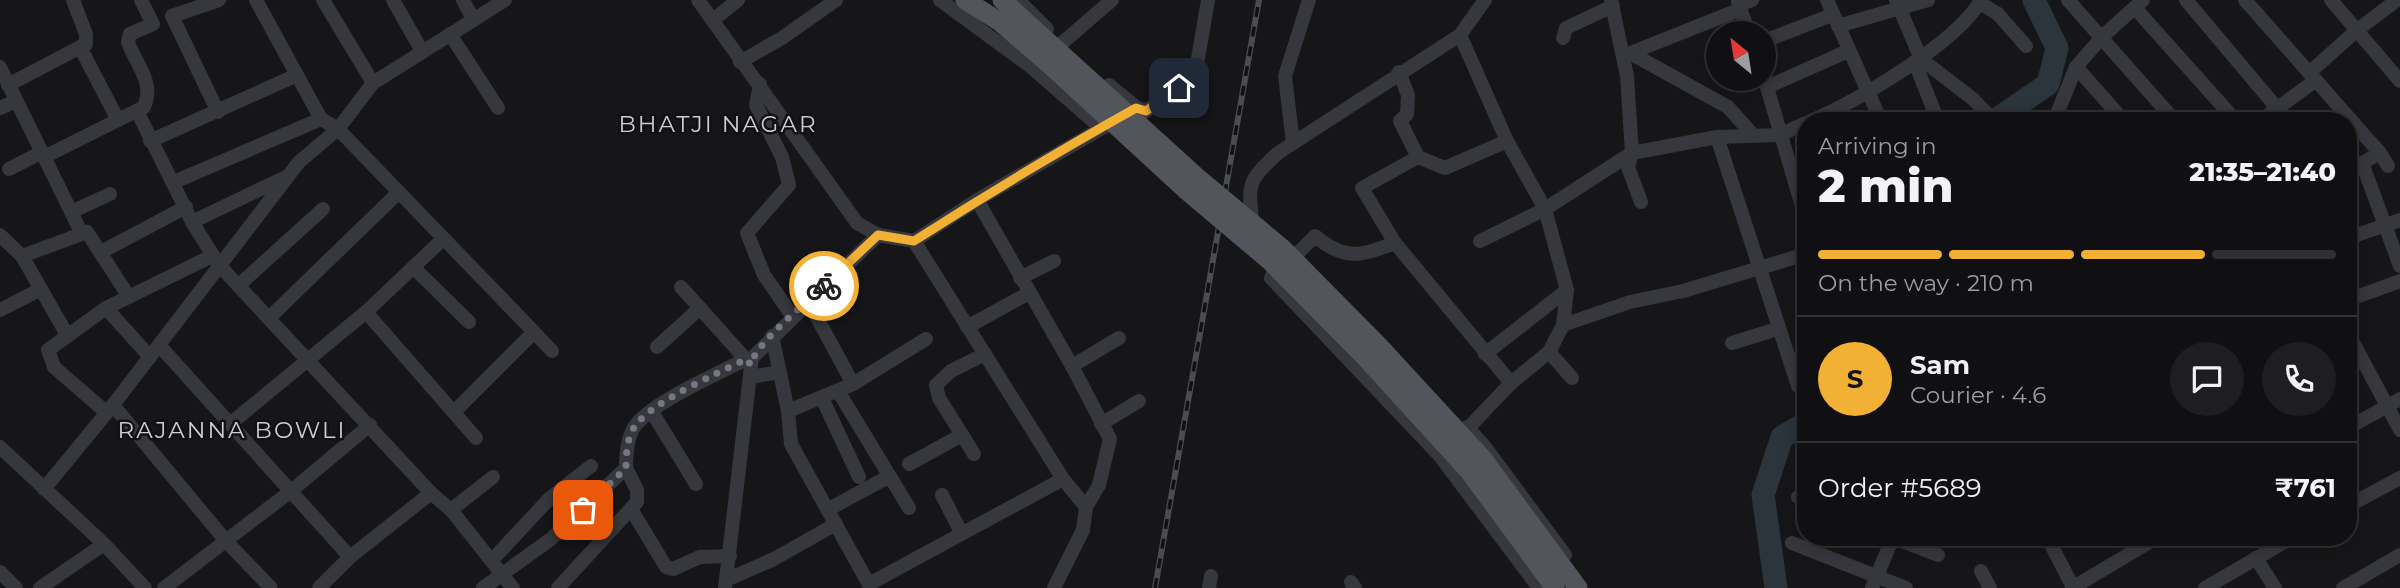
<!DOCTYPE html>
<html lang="en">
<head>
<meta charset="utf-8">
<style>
	body { margin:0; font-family:Montserrat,sans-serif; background:#1e1e20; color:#f1f3f6; height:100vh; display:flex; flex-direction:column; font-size:26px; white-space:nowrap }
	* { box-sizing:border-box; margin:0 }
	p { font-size:23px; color:#9c9d9f }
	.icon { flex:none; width:38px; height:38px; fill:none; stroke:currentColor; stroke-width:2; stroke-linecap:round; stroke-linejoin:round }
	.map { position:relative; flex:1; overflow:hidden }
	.panel { position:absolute; left:1797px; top:112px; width:560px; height:434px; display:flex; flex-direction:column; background:#101012; border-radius:28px; box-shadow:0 4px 18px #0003,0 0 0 2px #303032 }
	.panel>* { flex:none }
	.needle { width:46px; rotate:330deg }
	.controls { position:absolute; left:1706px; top:21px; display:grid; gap:14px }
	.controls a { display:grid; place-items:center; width:70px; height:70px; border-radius:50%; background:#101012; box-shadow:0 4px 18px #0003,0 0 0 2px #303032; font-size:35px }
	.pin { position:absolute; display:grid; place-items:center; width:60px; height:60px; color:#fff; margin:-30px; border-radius:14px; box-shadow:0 4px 10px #0006 }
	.courier { position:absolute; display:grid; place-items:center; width:70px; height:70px; margin:-35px; border:5px solid #f2b134; border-radius:50%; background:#fff; color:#222; box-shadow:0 2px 9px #0007 }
	.headline em { font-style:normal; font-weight:800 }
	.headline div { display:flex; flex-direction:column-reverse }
	.headline { display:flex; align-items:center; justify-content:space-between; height:119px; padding:0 21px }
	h1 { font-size:46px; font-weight:800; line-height:52px }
	.bar { display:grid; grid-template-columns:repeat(4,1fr); gap:10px 7px; align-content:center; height:84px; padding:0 21px }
	.bar i { height:9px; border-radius:5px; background:#303032 }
	.bar .selected { background:#f2b134 }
	.bar p { grid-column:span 4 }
	.line { display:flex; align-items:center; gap:18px; padding:0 21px; border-top:2px solid #303032 }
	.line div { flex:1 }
	.round { display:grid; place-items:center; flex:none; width:74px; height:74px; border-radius:37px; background:#1e1e20 }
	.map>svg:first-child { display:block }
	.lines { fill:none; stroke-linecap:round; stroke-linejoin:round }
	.river { stroke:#2c353c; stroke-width:23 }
	.minor { stroke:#37383d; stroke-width:14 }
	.rail-casing { stroke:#4a4c52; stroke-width:6 }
	.rail { stroke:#111113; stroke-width:3.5; stroke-dasharray:10; stroke-linecap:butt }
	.major-bridge { stroke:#53555c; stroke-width:19 }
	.done { stroke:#757880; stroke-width:7; stroke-dasharray:0 12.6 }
	.route { stroke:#f2b134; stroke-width:9 }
	.labels { text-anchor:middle; stroke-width:5; stroke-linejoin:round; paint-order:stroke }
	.neighbourhood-label { font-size:23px; letter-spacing:2px; fill:#c9ccd4; stroke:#111113 }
</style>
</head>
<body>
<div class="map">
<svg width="2400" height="588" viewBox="0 0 2400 588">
	<rect width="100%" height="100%" fill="#161618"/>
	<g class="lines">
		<!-- river -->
		<g class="river">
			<polyline points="1994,121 2048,84 2057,48 2034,0"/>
			<polyline points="1776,588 1763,495 1782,437 1806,423"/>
		</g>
		<!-- minor -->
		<g class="minor">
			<polyline points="256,0 321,119"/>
			<polyline points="323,0 373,83"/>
			<polyline points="393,0 422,51"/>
			<polyline points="463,0 473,19"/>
			<polyline points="698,0 857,223 878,235"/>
			<polyline points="940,0 1030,66 1101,128"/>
			<polyline points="1018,0 1047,29"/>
			<polyline points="1611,0 1627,76 1632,153 1628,167 1641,202"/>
			<polyline points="1827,0 1881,121"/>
			<polyline points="1896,0 1921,59 1973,99 1994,121"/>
			<polyline points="2068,0 2175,121"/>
			<polyline points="2186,0 2288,121"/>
			<polyline points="2245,0 2380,153 2348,171"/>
			<polyline points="2331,0 2400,81"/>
			<polyline points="1738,2 1749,33"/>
			<polyline points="1980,3 1998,14 2026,46"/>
			<polyline points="1739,5 1752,0"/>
			<polyline points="2135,8 2236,121"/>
			<polyline points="713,20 738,0"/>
			<polyline points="1838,26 1928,0"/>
			<polyline points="450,34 498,108"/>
			<polyline points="1563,38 1566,28 1613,6"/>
			<polyline points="1764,41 1832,15"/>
			<polyline points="1061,44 1112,0"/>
			<polyline points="81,49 118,120"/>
			<polyline points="1628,54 1741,9"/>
			<polyline points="1632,54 1728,107 1752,134"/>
			<polyline points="740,62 782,38 836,0"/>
			<polyline points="1915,63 1938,121"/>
			<polyline points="0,67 81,232"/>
			<polyline points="2076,67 2102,37 2143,0"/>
			<polyline points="1399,72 1408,95 1407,114 1400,121 1418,157"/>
			<polyline points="2309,73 2356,31 2397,0"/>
			<polyline points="1764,77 1806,220"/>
			<polyline points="760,84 756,105 782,157 789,185 747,233 764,275 793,317"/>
			<polyline points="8,85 86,44 86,34 73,0"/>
			<polyline points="1109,85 1137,108 1146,111 1195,76 1208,0"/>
			<polyline points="1767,87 1848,51"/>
			<polyline points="0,108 16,101"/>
			<polyline points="137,111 192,222 219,265 431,493 451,510 513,588"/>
			<polyline points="218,112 172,16 219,0"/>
			<path d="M1811 121C1857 101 1957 43 1981 0"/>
			<polyline points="2054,121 2076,67 2124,121"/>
			<polyline points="2260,121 2316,80"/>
			<polyline points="1717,137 1798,386"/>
			<polyline points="150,141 297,75"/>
			<polyline points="1507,141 1445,168 1418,157 1362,188 1395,243 1511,383"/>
			<polyline points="1293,143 1285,76 1309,0"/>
			<polyline points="2380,153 2388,166"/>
			<path d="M44 157 144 107C155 82 136 65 128 42L130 34 153 24 141 0"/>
			<polyline points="2362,163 2400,266"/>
			<polyline points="9,169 42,152"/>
			<polyline points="174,182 321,119 338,129 373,83 505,0"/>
			<polyline points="977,200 1072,366 1110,439 1099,485 1086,507 1083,530 1054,588"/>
			<polyline points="71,212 110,194"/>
			<polyline points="192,222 286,177"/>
			<path d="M1253 226C1248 185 1246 182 1278 153L1460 35 1485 0"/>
			<polyline points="0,235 22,256 87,232 129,297"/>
			<polyline points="2348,238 2400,220"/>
			<polyline points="914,241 1063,479 1086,507"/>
			<polyline points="1480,241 1545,209 1632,153 1717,137 1779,135 1806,123"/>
			<path d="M1395 243C1360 256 1345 261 1315 236L1299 252 1279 259 1271 278 1440 456 1539 588"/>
			<polyline points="101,252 186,207"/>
			<polyline points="22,256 66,333"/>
			<polyline points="415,269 469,322"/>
			<polyline points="1020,278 1054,261"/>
			<polyline points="239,285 323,209"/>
			<polyline points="681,287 750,364"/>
			<polyline points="2348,300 2400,281"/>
			<polyline points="808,301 853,384"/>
			<polyline points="106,308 150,357"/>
			<polyline points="0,310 41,289"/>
			<polyline points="366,312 476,438"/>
			<polyline points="270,317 399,192"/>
			<polyline points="1563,325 1630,302 1683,291 1806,254"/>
			<polyline points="967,327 1029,293"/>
			<polyline points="2348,333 2400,430"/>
			<polyline points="772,336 788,411 791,444 871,588"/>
			<polyline points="1732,343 1777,329"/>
			<polyline points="159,345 350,557"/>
			<polyline points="657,347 700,308"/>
			<polyline points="1549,352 1572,378"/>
			<polyline points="1485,354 1567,290"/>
			<polyline points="1072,366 1119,338"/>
			<polyline points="750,377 780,372"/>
			<polyline points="838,391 909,508"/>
			<polyline points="822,398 859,477"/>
			<polyline points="113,405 226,541 271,588"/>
			<polyline points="788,411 853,384 926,339"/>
			<polyline points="454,412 534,332 552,351"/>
			<polyline points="652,412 696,484"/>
			<polyline points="107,413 54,367 48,350 106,308 212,256"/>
			<polyline points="230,424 366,312 443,239"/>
			<polyline points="1101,424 1139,401"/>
			<polyline points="1467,427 1485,447 1565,555"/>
			<polyline points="2348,428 2400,399"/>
			<polyline points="1455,442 1511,383 1549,352 1563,325 1567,290 1545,209 1507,141 1460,35"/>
			<polyline points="0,447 104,544 145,588"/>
			<polyline points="974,454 939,398 936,385 951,371 985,354"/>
			<polyline points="909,464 962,435"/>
			<polyline points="44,489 113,405 299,162 338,129 534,332"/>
			<polyline points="942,495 961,532"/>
			<polyline points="1798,497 1806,500"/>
			<polyline points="2348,506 2400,478"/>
			<polyline points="631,509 666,567 673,569 700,557 730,556"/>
			<polyline points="829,509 890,476"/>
			<polyline points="451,510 493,477"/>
			<polyline points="1892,537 1938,555"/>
			<polyline points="2047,537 2073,587"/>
			<polyline points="1792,543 1906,588"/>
			<polyline points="2256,558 2275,588"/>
			<polyline points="493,559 549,499 591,466"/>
			<polyline points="1981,571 1990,588"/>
			<polyline points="0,572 16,588"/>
			<polyline points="726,580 774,559 836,524"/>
			<polyline points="1351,582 1355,588"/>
			<polyline points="869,584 1063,479"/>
			<polyline points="40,588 104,544"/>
			<polyline points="164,588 291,491 370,425"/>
			<polyline points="319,588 350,557 431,493"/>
			<path d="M483 588 551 539 626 468C626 455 627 437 635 426 652 402 718 374 746 359"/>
			<polyline points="558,588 637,502 637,490 626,468"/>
			<polyline points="725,588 752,358 878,235 914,241 977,200 1137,108"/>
			<polyline points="1209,588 1211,576"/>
			<polyline points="1872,588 1893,537"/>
			<polyline points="2072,588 2158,537"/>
			<polyline points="2205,588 2293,537"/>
			<polyline points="2343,588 2400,555"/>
		</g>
		<defs>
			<polyline id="rail" points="1155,588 1259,0"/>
		</defs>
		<!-- rail casing -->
		<use href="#rail" class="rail-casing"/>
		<!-- rail -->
		<use href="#rail" class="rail"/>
		<!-- major-bridge -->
		<g class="major-bridge">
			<polyline points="965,0 1000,22 1049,64 1187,191 1270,261 1365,357 1469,471 1555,588"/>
			<polyline points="1002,0 1198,178 1282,248 1378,345 1483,459 1578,588"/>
		</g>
	</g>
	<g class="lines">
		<!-- done -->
		<path class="done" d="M583 510 626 468C626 455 627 437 635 426 653 401 717 374 746 359L751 365C753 346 809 300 824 286"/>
		<!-- route -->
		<path class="route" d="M824 286 878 235 914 241C987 194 1061 150 1136 108L1146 111 1179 88"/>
	</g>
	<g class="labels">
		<!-- neighbourhood labels -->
		<g class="neighbourhood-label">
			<text x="718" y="132">BHATJI NAGAR</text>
			<text x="232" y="438">RAJANNA BOWLI</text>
		</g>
	</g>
</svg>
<div class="controls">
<a><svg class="needle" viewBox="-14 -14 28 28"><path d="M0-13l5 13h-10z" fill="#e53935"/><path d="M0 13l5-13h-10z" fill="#9c9d9f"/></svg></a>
</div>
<div class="pin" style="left:583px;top:510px;background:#ea580c"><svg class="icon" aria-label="bag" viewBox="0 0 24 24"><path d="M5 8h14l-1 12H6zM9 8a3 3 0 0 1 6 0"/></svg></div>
<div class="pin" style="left:1179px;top:88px;background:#1f2937"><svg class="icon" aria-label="home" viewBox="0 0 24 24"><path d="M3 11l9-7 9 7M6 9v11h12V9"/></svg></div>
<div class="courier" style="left:824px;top:286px"><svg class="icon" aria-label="bike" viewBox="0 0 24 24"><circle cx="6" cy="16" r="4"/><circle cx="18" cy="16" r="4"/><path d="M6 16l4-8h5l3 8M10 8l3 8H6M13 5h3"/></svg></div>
<section class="panel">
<div class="headline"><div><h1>2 min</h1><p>Arriving in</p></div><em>21:35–21:40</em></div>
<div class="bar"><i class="selected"></i><i class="selected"></i><i class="selected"></i><i></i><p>On the way · 210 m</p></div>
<div class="line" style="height:126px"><b class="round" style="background:#f2b134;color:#111">S</b><div><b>Sam</b><p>Courier · 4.6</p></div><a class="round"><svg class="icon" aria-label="chat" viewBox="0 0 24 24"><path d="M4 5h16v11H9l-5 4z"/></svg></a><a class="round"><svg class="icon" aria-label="phone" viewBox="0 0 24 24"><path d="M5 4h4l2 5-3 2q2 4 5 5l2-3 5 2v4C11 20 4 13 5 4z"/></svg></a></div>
<div class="line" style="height:91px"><div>Order #5689</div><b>₹761</b></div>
</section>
</div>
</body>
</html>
